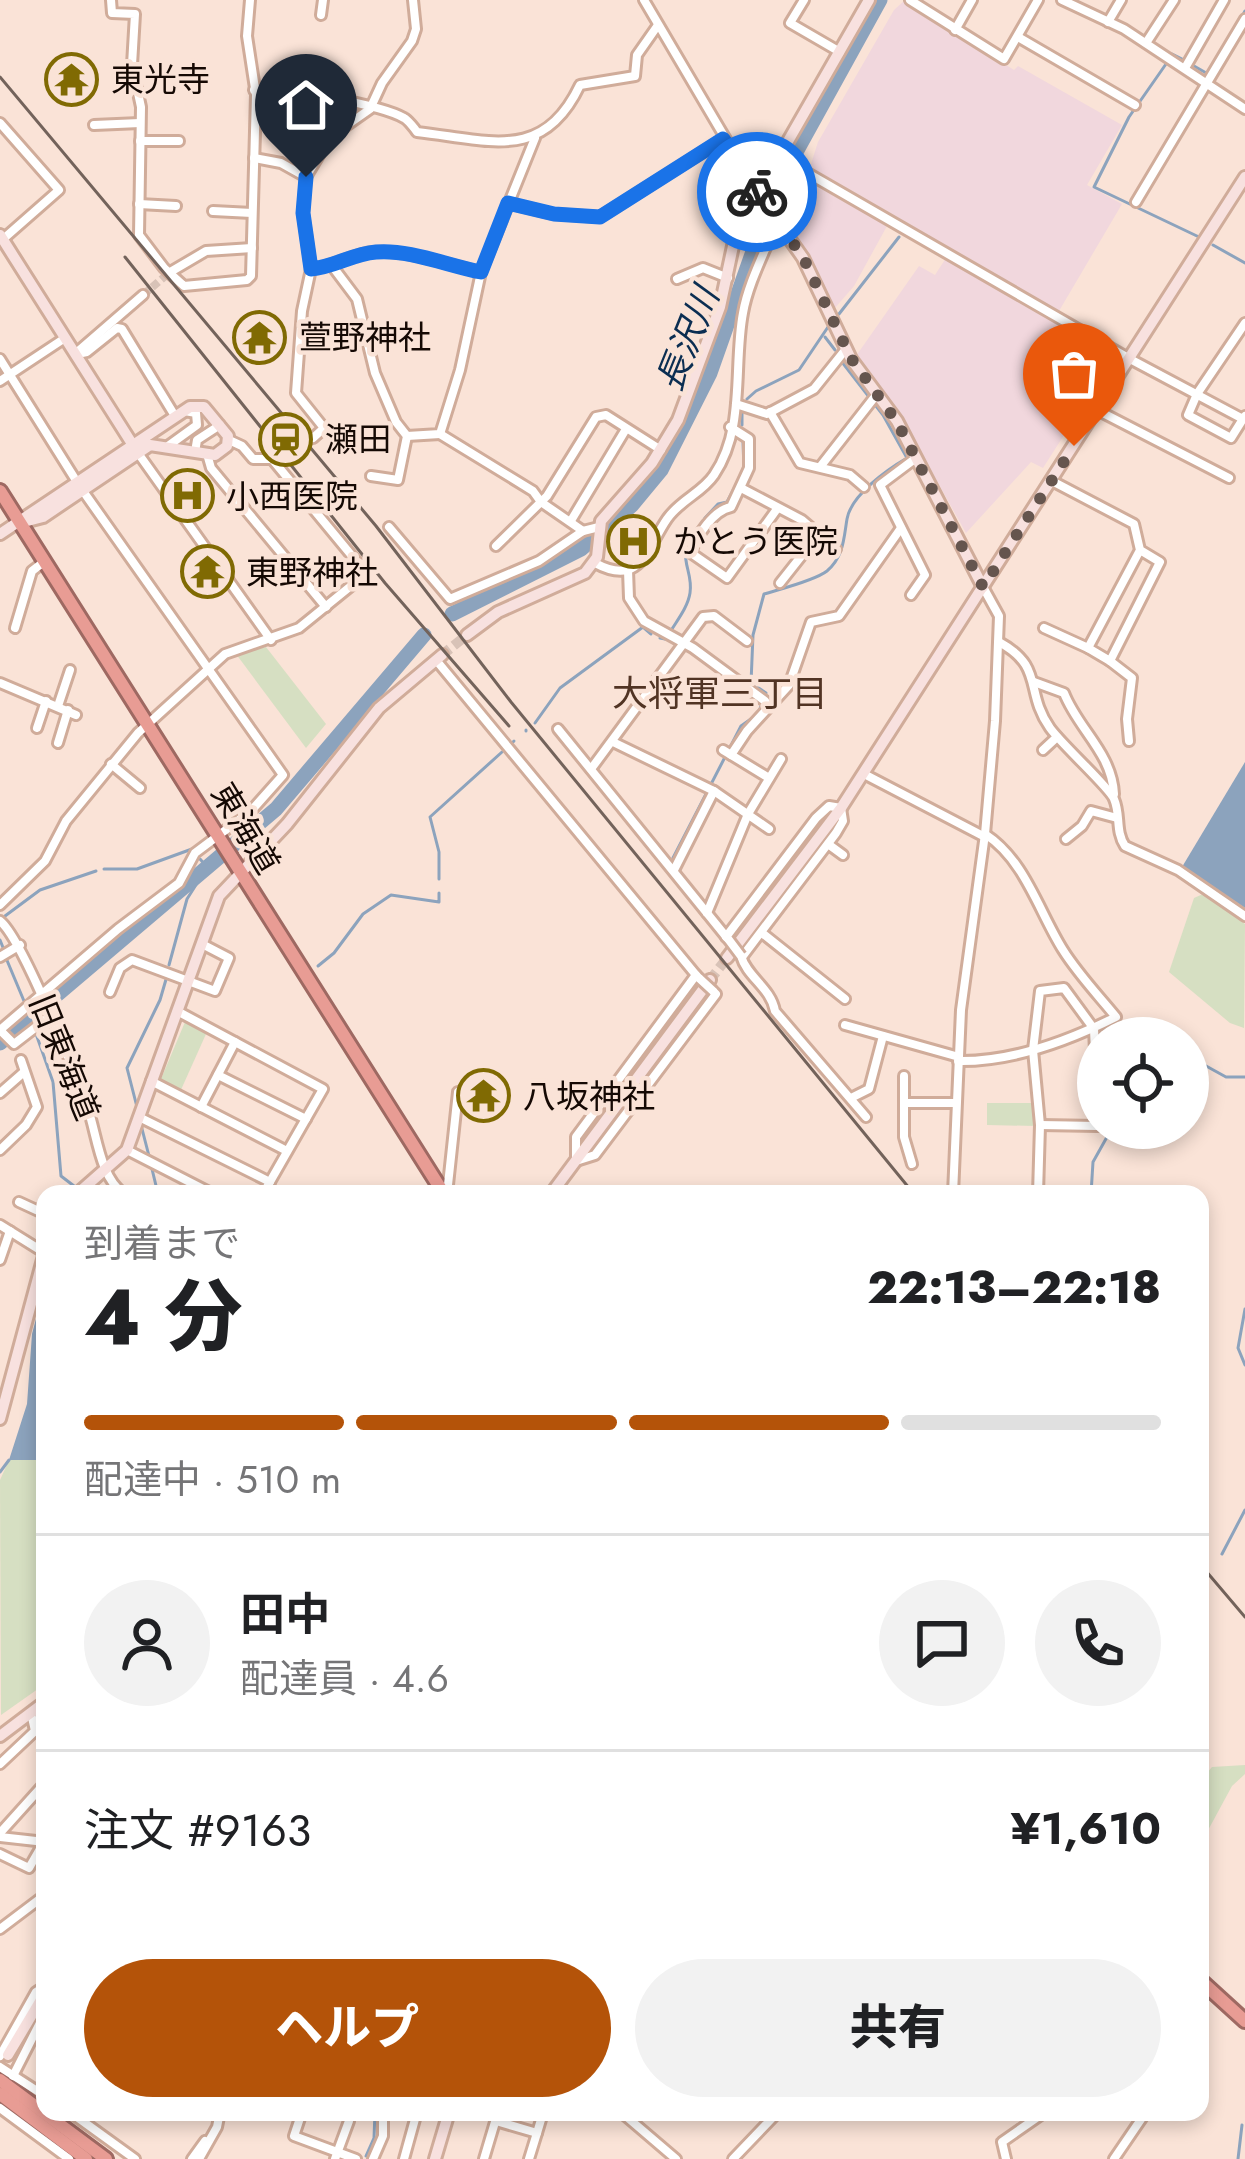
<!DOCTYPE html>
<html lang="ja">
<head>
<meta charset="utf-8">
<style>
	body { margin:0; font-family:Jost,"Noto Sans JP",sans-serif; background:#f2f2f2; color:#202124; height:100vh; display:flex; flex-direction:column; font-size:45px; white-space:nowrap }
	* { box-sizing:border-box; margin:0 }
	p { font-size:39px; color:#757577 }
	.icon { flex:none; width:66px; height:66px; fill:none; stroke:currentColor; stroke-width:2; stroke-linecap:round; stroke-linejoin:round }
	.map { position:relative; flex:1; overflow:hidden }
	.panel { position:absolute; left:36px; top:1185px; width:1173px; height:936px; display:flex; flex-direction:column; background:#fff; border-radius:24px; box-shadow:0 6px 18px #0003 }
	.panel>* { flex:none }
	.controls { position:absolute; left:1077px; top:1017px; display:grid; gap:24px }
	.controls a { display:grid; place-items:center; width:132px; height:132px; border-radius:50%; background:#fff; box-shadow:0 6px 18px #0003; font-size:60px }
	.pin { position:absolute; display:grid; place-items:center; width:102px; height:102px; color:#fff; margin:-123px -51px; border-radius:50% 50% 50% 0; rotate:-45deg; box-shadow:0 0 12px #0007 }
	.pin .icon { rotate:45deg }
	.courier { position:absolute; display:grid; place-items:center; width:120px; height:120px; margin:-60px; border:9px solid #1a73e8; border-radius:50%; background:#fff; color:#222; box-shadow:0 3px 15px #0007 }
	.overview em { font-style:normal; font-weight:800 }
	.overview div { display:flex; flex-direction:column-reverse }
	.overview { display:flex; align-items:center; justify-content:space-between; height:204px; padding:0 48px }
	h1 { font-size:78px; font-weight:800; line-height:90px }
	.bar { display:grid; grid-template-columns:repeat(4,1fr); gap:18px 12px; align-content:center; height:144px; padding:0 48px }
	.bar i { height:15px; border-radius:9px; background:#e0e0e0 }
	.bar .active { background:#b45309 }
	.bar p { grid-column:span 4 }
	.line { display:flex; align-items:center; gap:30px; padding:0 48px; border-top:3px solid #e0e0e0 }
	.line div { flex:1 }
	.round { display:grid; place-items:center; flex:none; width:126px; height:126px; border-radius:63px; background:#f2f2f2 }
	.button { display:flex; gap:24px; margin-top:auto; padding:24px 48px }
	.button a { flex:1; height:138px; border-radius:72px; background:#b45309; color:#fff; font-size:48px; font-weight:800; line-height:138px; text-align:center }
	.button a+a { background:#f2f2f2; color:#202124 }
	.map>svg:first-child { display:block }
	.education { fill:#f1d7dd }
	.green { fill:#d6dfc2 }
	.water { fill:#8ca3bd }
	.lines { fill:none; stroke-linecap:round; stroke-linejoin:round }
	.stream { stroke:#8ca3bd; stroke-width:3 }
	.river { stroke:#8ca3bd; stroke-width:15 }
	.street-tunnel { stroke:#d8c2b7; stroke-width:8; stroke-dasharray:8 4; stroke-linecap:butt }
	.secondary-tunnel { stroke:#d8c2b7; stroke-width:10; stroke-dasharray:10 5; stroke-linecap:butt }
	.street-casing { stroke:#d0ac9a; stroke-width:14 }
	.secondary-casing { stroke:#d0ac9a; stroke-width:16 }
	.highway-casing { stroke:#9e6962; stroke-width:18 }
	.street { stroke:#fff; stroke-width:8 }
	.secondary { stroke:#f8e1df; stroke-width:10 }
	.highway { stroke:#e89c94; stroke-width:12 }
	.rail { stroke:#73635b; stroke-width:3 }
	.street-bridge-casing { stroke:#d0ac9a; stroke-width:14; stroke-linecap:butt }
	.street-bridge { stroke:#fff; stroke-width:8 }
	.done { stroke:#65554e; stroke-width:12; stroke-dasharray:0 21.6 }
	.route { stroke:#1a73e8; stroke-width:15 }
	.labels { text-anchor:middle; stroke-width:9; stroke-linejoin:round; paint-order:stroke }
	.poi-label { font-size:33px; fill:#150904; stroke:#fae3d7; text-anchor:start }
	.street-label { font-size:33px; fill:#150904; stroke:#fae3d7 }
	.water-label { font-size:36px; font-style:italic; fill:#0b2e52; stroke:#fae3d7 }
	.neighbourhood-label { font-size:36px; fill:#513424; stroke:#fae3d7 }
</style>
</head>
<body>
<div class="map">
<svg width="1245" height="2159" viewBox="0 0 1245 2159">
	<rect width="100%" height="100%" fill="#fae3d7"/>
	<!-- education -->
	<g class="education">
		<polygon points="905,0 1014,70 1018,66 1122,125 1087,185 1122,204 1059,311 810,167 818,142 894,10"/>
		<polygon points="814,183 887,226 854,286 834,309 807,250 791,228 791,219 807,184"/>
		<polygon points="946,258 1115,355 1043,468 1031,462 966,533 901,417 856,356 919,266 935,275"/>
	</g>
	<!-- green -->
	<g class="green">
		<polygon points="266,647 326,724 306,748 236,654"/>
		<polygon points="1203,894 1245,924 1244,1028 1230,1023 1169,972 1194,898"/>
		<polygon points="185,1022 206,1034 180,1092 161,1079"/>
		<polygon points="987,1103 1035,1103 1036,1126 987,1125"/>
		<polygon points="9,1460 45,1460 45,1684 1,1715 0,1480"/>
		<polygon points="1245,1765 1245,1774 1232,1786 1200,1845 1200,1781 1212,1767"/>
	</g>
	<!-- water -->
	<g class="water">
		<polygon points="1245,762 1245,908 1182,867"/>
		<polygon points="45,1284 45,1460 9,1460 27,1404 32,1334"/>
	</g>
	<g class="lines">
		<!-- stream -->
		<g class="stream">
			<polyline points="1237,26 1245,11"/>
			<polyline points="1172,54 1182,59"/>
			<polyline points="1166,64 1129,117 1094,187 1199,237"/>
			<polyline points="1194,66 1208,74"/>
			<polyline points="1213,245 1245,263"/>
			<polyline points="839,314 899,237"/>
			<polyline points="825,337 835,350"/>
			<polyline points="747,399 756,391 799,370 828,327"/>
			<polyline points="742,425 742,413"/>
			<polyline points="705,518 718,504 727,502 744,470 743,442"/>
			<path d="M672 629C679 618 688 606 690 593 694 568 673 557 698 529"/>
			<polyline points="660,638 665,639"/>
			<polyline points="535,723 560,688 643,627 651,634"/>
			<polyline points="526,731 526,730"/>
			<polyline points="513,742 514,741"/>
			<path d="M673 858 741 726 758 714 766 693 751 683 753 635 764 594C780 589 814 581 827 571 844 557 844 536 847 519 851 495 888 469 907 458L883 415 842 362"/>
			<polyline points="200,859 208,868"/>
			<polyline points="104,869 137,869 192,849"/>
			<polyline points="439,879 439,852 430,817 502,752"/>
			<polyline points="5,916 40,890 96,871"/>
			<polyline points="0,940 4,950"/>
			<polyline points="6,958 24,1001"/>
			<polyline points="169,965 187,899 206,869"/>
			<polyline points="318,966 334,953 363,914 391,895 439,902 439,893"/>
			<polyline points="29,1014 53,1082 61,1176 74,1186"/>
			<polyline points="1188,1056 1226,1077 1245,1077"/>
			<polyline points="137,1107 127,1068 160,1000 167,976"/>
			<polyline points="141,1125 149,1156"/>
			<polyline points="152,1169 158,1194"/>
			<polyline points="1091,1194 1093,1162 1112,1128"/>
			<polyline points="1245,1309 1238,1348 1245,1365"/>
			<polyline points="0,1472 9,1460"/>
			<polyline points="1222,1554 1245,1510"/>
			<polyline points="366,2156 374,2138 375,2112"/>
			<polyline points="1238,2159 1242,2125"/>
		</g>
		<!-- river -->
		<g class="river">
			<polyline points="452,614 581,549 632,505 661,470 710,373 774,192 880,0"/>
			<polyline points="0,1043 276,809 424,635"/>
		</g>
		<!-- street-tunnel -->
		<polyline class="street-tunnel" points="143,295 170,272"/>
		<!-- secondary-tunnel -->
		<g class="secondary-tunnel">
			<polyline points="442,655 467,635"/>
			<polyline points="710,980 727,958"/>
		</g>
		<defs>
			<g id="street">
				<polyline points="111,0 112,13 135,14 132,65 141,107 139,235 164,268 184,286 247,280 251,276 256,95 247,36 250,0"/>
				<polyline points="644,0 757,192"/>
				<polyline points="804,0 790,23 840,52"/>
				<polyline points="910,0 1004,59 1038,0"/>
				<polyline points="1062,0 1124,29 1245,109"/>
				<polyline points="321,15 323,0"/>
				<polyline points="1108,22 1121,0"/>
				<polyline points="955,30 972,0"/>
				<polyline points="1018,37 1135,105"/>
				<polyline points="1146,43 1174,0"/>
				<polyline points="1185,68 1224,0"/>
				<path d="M254 90C279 86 382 105 404 118 408 120 415 129 417 132 489 140 543 163 580 85L635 76 637 55 658 25"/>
				<polyline points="0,123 59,190 2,240"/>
				<polyline points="94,125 140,123"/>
				<polyline points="140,141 179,141"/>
				<polyline points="254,158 281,163 306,177"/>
				<polyline points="766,181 794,194"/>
				<polyline points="1136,202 1245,19"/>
				<polyline points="508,203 553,214 600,217 723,139"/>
				<polyline points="139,204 176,206"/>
				<polyline points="213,211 252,213"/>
				<polyline points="333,267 357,299 375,373 396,422 407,436 398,480 371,476"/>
				<path d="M311 269C332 267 346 257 366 253 402 247 446 265 481 272"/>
				<polyline points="172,271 206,251 252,248"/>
				<polyline points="677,279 703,268 728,278"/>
				<polyline points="76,353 143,295"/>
				<polyline points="77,354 87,352 117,328 122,329 175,416"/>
				<polyline points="0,359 77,482"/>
				<polyline points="0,381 65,338"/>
				<polyline points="736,404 767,414 814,389 846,349"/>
				<polyline points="1097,410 1229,478"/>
				<polyline points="770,412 800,463 850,475 864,487"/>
				<polyline points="1243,419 1231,438 1188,415 1197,394 1245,323"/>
				<path d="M730 427 749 439V468L731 507C714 510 696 536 691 553L727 578 777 509"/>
				<polyline points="440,434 533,491 541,502 583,531"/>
				<polyline points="407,436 440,434 460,370 481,272 535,138"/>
				<polyline points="313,438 324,428 296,393 302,311 311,269 303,213 306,177 330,137 370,109 382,83 412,41 416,29 413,0"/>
				<polyline points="168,446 197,425 196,413 185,411"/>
				<polyline points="195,452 197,440 220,425"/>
				<polyline points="138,453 271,640"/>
				<polyline points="207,454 211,468 326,607"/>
				<polyline points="820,467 877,394"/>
				<polyline points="1052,481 1134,524 1140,550 1088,648 1110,661 1160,562 1140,550"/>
				<polyline points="741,488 802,520 836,549"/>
				<polyline points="572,519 626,429"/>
				<polyline points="389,527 450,599 539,561 583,531 599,527"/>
				<polyline points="496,546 547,496 596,417 606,415 661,450"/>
				<path d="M595 563C641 588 647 548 667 519 680 500 702 493 714 475 746 428 733 365 743 313 748 284 764 254 775 226L784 216 804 171 1130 359 1243 419 1245 416"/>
				<polyline points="628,570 629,598 644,621 693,648 765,701"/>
				<polyline points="780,583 818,535"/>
				<polyline points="911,595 925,575 880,485 916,458"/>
				<polyline points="15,628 32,571 45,561"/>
				<polyline points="1044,628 1088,648"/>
				<path d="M999 642C1045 667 1024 691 1050 728 1063 746 1110 788 1114 799 1121 815 1115 831 1125 846L1178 870 1245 916"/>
				<polyline points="436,660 696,975"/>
				<polyline points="1110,661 1132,678 1127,719 1129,741"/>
				<path d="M1034 682 1064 693C1078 729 1112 753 1114 794"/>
				<polyline points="0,683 76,715"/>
				<polyline points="58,706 70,670"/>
				<polyline points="37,728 46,701"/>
				<polyline points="558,729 728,939"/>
				<polyline points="613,742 714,791 769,829"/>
				<polyline points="58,743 68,710"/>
				<polyline points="723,750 769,778"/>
				<polyline points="1043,750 1057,737"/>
				<polyline points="731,755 747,731 789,685 811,622 839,616 901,528"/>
				<polyline points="111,764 140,788"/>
				<polyline points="591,769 703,617 714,616 747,641"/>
				<polyline points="864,774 985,837"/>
				<polyline points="1066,839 1082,826 1091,811 1117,818"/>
				<polyline points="828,844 843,855"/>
				<polyline points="674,870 714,791"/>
				<polyline points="0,905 45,861 66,821 138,733 225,654 299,628 357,581 357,562 272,459 253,459 242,446 229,440"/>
				<polyline points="707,913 748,814 781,759"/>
				<path d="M0 921C22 938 76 1075 88 1109 97 1135 100 1178 124 1194"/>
				<polyline points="762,933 845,999"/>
				<polyline points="726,937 816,818 829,806 841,808 843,821 836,833 742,957"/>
				<path d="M741 956C747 977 771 988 775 1011L866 1117"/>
				<polyline points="0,957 20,945"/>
				<polyline points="700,979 696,975 576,1137 576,1161 595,1155 716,994 713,991"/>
				<polyline points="110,992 120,968 132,960 215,991 229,958 202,944"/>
				<polyline points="177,1011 323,1089 263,1194"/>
				<polyline points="49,1017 14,1044 0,1030 118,929 179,883 195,853 251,811 283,775 83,491"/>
				<polyline points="845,1025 959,1057"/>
				<path d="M958 1061C1012 1062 1068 1041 1116 1017 1098 995 1078 974 1063 950 1039 912 1025 860 985 834"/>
				<polyline points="218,1075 306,1119"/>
				<polyline points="904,1076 904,1137 912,1164"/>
				<polyline points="151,1081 287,1151"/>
				<polyline points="0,1093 24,1072"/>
				<polyline points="853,1097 869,1089 883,1036"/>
				<polyline points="904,1103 956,1103"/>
				<polyline points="201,1107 235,1042"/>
				<polyline points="139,1117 270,1182"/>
				<polyline points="1040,1125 1098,1126"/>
				<polyline points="0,1150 26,1125 37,1107 21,1060"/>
				<polyline points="127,1150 213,1194"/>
				<polyline points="447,1194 458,1092"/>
				<polyline points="953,1194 961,1010 985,834 995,721 999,616 983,587"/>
				<polyline points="1038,1194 1040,1125 1033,1050 1040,991 1064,988 1094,1029 1098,1117"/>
				<polyline points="19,1202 45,1214"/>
				<polyline points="0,1225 45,1253"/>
				<polyline points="0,1260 10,1231"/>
				<polyline points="0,1764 35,1731 31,1713"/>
				<polyline points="0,1833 45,1783"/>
				<polyline points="0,1837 45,1842"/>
				<polyline points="0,1854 29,1868 44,1842"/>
				<polyline points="0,1929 45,1895"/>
				<polyline points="0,2056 36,1992 45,1986"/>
				<polyline points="0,2067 45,2096"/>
				<polyline points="13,2076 45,2013"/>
				<polyline points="0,2108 69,2159"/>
				<polyline points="70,2112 135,2159"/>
				<polyline points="302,2112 294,2136 356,2159"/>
				<polyline points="621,2112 676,2159"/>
				<polyline points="496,2121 537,2133 529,2159"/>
				<polyline points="537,2133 543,2113"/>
				<polyline points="192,2159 205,2141"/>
				<polyline points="199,2159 217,2127 220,2112"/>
				<polyline points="335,2159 349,2121 348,2112"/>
				<polyline points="373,2159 383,2136 383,2112"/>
				<polyline points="404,2159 417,2112"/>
				<polyline points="484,2159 498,2112"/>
				<polyline points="733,2159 778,2112"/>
				<polyline points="1006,2159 1002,2142 1045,2112"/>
				<polyline points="1114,2159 1146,2112"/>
			</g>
			<g id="secondary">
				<polyline points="758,194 803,258 851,359 897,421 983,587"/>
				<polyline points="0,235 136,450"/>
				<polyline points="0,534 190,407 204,407 228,436 227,446 215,455 150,445 43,517 20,523"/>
				<polyline points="467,635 498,612 585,573 597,557 601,521 652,463 678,420 720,307 736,232 869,0"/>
				<polyline points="727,958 841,808 1245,177"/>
				<polyline points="77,1194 127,1150 219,896 287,824 379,708 442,655"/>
				<polyline points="551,1194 710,980"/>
				<polyline points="0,1419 45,1252"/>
				<polyline points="0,1736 45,1702"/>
				<polyline points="8,2055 42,1998"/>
				<polyline points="435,2159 449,2112"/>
			</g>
			<g id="highway">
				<polyline points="0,491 444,1194"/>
				<polyline points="1200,1980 1245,2021"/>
				<polyline points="0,2080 106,2159"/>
				<polyline points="0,2094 86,2159"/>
			</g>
		</defs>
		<!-- street casing -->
		<use href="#street" class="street-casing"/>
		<!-- secondary casing -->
		<use href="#secondary" class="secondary-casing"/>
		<!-- highway casing -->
		<use href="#highway" class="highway-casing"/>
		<!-- street -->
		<use href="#street" class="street"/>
		<!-- secondary -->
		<use href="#secondary" class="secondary"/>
		<!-- highway -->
		<use href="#highway" class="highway"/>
		<!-- rail -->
		<g class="rail">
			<polyline points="0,77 376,526 511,702 914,1194"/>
			<polyline points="125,257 385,583 509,726"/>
			<polyline points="1200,1564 1245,1617"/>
		</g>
		<defs>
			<g id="street-bridge">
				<polyline points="729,940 741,956"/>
				<polyline points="700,979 713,991"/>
			</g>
		</defs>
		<!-- street-bridge casing -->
		<use href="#street-bridge" class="street-bridge-casing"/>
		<!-- street-bridge -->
		<use href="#street-bridge" class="street-bridge"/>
	</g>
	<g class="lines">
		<!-- done -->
		<polyline class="done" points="757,192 803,257 851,358 897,422 983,587 1074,446"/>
		<!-- route -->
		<path class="route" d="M306 177 303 213 311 269C334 267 352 254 376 252 409 249 449 266 481 272L508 203 554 214 600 217 723 139 757 192"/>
	</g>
	<!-- icons -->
	<defs>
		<symbol id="temple-ring" viewBox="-11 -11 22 22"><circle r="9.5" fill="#fae3d7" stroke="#806a03" stroke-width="1.5"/><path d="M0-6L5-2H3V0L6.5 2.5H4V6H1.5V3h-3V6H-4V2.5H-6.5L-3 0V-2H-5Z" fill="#806a03"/></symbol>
		<symbol id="station-ring" viewBox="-11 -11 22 22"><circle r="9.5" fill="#fae3d7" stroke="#806a03" stroke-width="1.5"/><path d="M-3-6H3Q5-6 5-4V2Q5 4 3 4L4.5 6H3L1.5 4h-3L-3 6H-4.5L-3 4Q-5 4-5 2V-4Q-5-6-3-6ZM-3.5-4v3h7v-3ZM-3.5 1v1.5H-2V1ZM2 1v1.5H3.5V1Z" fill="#806a03"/></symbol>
		<symbol id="hospital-ring" viewBox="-11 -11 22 22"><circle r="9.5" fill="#fae3d7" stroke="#806a03" stroke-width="1.5"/><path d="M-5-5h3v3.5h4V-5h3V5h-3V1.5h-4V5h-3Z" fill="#806a03"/></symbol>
	</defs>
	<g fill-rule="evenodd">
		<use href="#temple-ring" x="42" y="50" width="59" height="59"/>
		<use href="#temple-ring" x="230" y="308" width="59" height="59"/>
		<use href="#station-ring" x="256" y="410" width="59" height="59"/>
		<use href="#hospital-ring" x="158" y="466" width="59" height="59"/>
		<use href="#hospital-ring" x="604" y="512" width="59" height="59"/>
		<use href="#temple-ring" x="178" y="542" width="59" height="59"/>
		<use href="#temple-ring" x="454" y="1066" width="59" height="59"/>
	</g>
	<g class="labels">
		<!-- poi labels -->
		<g class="poi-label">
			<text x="111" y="91">東光寺</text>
			<text x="299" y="349">萱野神社</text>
			<text x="325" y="451">瀬田</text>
			<text x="226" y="508">小西医院</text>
			<text x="673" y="553">かとう医院</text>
			<text x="246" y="584">東野神社</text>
			<text x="523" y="1108">八坂神社</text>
		</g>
		<!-- street labels -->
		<g class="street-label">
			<text transform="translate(246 828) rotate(59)" y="12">東海道</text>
			<text transform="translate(65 1057) rotate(68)" y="12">旧東海道</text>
		</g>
		<!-- water labels -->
		<g class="water-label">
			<text transform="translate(687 339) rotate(-68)" y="13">長沢川</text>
		</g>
		<!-- neighbourhood labels -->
		<g class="neighbourhood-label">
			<text x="720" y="706">大将軍三丁目</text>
		</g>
	</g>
</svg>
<div class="controls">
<a><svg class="icon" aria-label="locate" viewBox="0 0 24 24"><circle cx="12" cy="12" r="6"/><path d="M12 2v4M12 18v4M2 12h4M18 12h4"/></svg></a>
</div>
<div class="pin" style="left:1074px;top:446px;background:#ea580c"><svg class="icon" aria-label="bag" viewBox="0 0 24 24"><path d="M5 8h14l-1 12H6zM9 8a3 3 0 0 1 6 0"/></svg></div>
<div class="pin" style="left:306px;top:177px;background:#1f2937"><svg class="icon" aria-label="home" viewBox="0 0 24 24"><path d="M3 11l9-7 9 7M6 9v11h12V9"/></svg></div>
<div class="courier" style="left:757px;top:192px"><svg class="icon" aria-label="bike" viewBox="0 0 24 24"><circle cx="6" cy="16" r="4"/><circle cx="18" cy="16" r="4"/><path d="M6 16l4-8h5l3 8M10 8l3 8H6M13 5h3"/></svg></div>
<section class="panel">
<div class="overview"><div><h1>4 分</h1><p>到着まで</p></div><em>22:13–22:18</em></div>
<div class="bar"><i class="active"></i><i class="active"></i><i class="active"></i><i></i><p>配達中 · 510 m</p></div>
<div class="line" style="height:216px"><a class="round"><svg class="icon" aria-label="person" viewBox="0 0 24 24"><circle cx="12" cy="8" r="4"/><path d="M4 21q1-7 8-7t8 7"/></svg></a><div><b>田中</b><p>配達員 · 4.6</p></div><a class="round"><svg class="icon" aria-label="chat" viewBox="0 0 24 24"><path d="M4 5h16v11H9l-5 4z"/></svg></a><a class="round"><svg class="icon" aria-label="phone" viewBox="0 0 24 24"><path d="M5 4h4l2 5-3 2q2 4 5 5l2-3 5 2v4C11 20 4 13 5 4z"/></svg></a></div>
<div class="line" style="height:156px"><div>注文 #9163</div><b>¥1,610</b></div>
<div class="button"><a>ヘルプ</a><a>共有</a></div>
</section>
</div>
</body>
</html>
